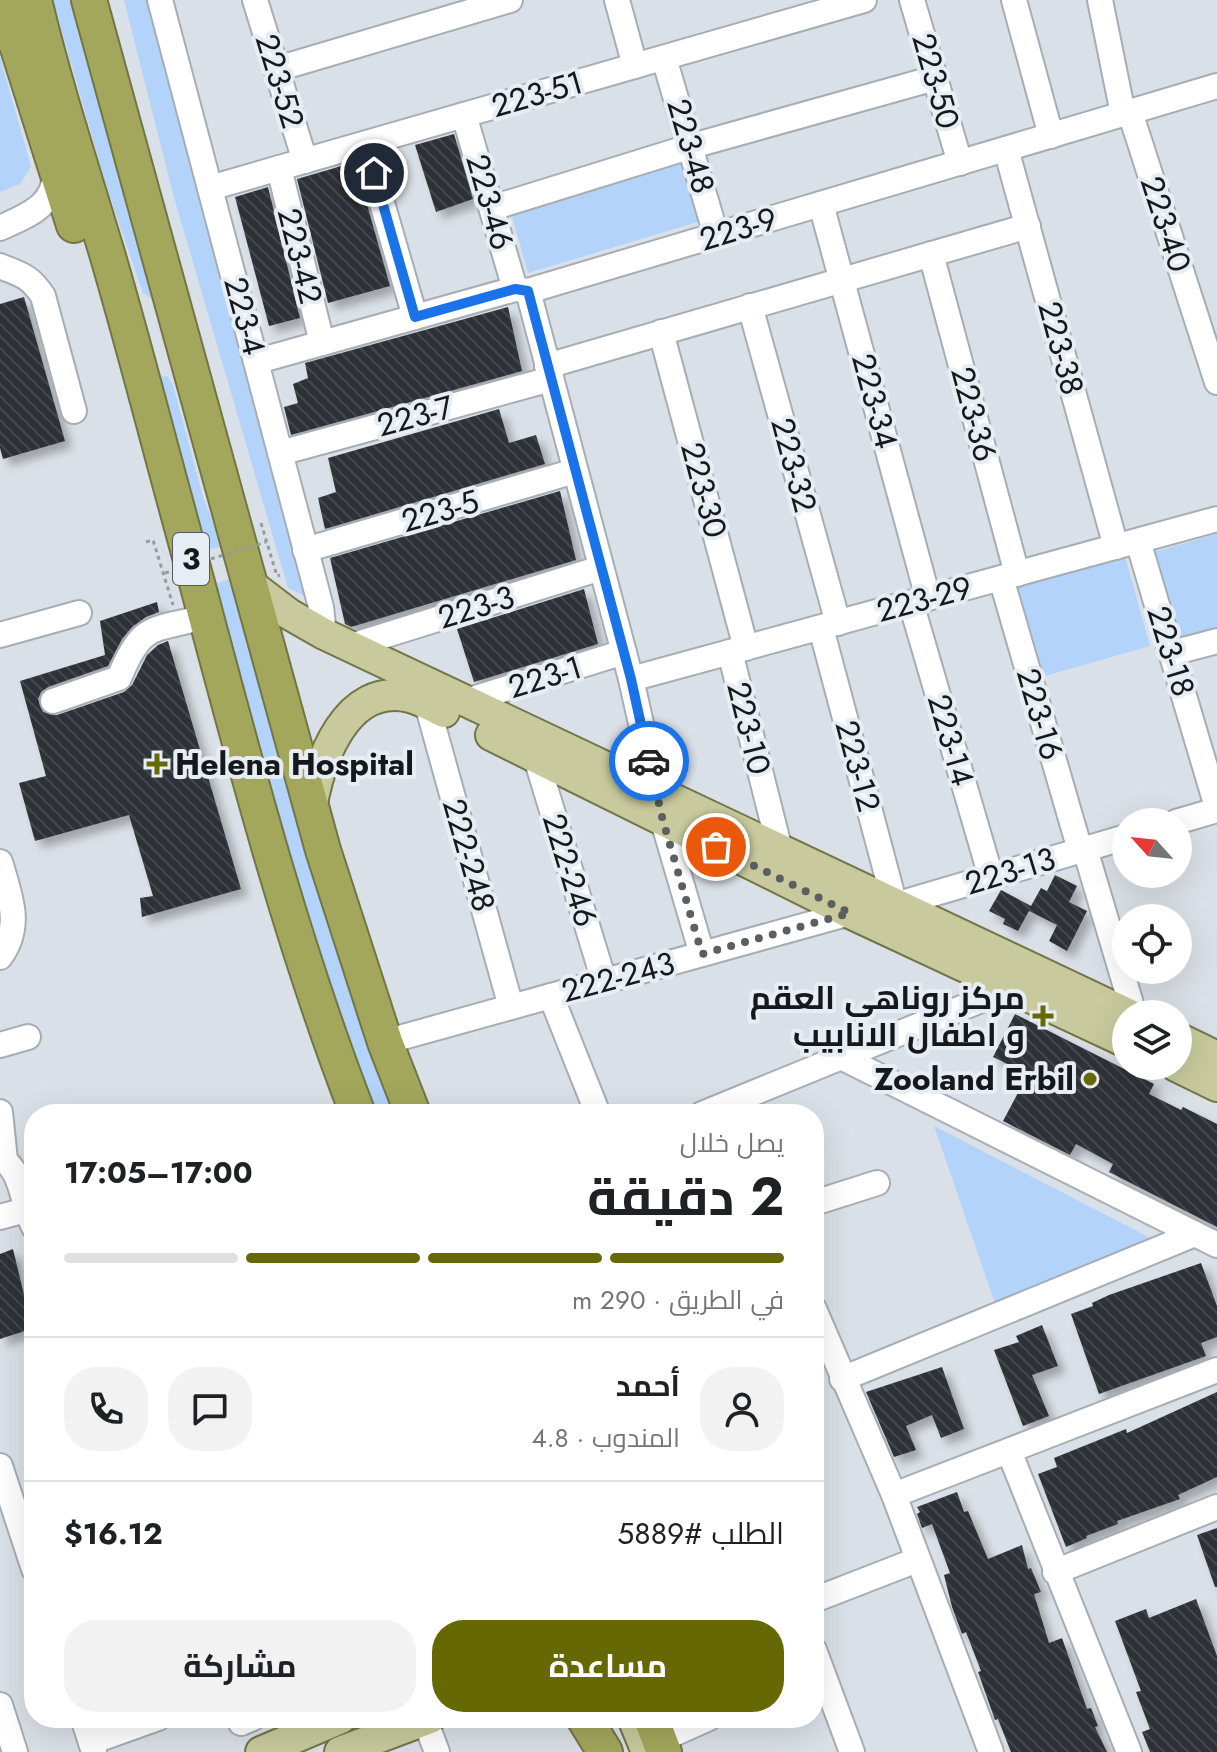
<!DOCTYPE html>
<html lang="ar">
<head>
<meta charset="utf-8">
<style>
	body { margin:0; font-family:Jost,Cairo,sans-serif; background:#f2f2f2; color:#202124; direction:rtl; height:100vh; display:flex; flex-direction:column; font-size:30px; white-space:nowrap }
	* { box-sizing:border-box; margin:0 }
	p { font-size:26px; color:#757577 }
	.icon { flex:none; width:44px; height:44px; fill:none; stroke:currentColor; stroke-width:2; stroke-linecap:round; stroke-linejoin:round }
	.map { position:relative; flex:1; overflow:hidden; direction:ltr }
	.drawer { position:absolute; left:24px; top:1104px; width:800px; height:624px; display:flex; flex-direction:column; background:#fff; border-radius:32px; box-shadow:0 8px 32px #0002; direction:rtl }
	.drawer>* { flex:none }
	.needle { width:52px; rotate:297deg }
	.controls { position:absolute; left:1112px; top:808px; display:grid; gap:16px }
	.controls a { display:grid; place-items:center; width:80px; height:80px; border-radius:50%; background:#fff; box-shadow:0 8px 32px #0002; font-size:40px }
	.pin { position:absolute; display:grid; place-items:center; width:68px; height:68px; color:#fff; margin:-34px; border:4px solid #fff; border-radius:50%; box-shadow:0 2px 8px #0007 }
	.courier { position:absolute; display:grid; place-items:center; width:80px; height:80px; margin:-40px; border:6px solid #1a73e8; border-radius:50%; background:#fff; color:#222; box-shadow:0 2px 10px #0007 }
	.overview em { font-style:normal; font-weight:700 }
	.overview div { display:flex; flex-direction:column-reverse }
	.overview { display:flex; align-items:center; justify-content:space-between; height:136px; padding:0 40px }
	h1 { font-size:52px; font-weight:700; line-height:60px }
	.bar { display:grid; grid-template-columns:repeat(4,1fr); gap:12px 8px; align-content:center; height:96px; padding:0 40px }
	.bar i { height:10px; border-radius:6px; background:#e0e0e0 }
	.bar .active { background:#666804 }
	.bar p { grid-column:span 4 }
	.line { display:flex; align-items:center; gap:20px; padding:0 40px; border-top:2px solid #e0e0e0 }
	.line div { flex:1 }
	.round { display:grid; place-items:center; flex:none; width:84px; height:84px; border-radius:32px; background:#f2f2f2 }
	.button { display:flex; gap:16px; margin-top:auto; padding:16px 40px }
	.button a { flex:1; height:92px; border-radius:32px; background:#666804; color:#fff; font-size:32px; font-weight:700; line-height:92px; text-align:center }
	.button a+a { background:#f2f2f2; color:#202124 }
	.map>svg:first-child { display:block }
	.park { fill:#b3d3fa }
	.building { fill:url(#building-back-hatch); filter:url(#shadow) }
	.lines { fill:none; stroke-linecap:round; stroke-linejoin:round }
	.minor-casing { stroke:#a7adb4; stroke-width:28 }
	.major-casing { stroke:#727545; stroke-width:34 }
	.highway-casing { stroke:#727545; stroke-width:38 }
	.path { stroke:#969ba0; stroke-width:3; stroke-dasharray:4 4; stroke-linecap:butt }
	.minor { stroke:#fff; stroke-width:24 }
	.major { stroke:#c8ca9d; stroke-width:30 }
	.highway { stroke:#a3a75b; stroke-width:34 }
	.path-bridge { stroke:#969ba0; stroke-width:3; stroke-dasharray:4 4; stroke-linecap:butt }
	.done { stroke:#5b5f62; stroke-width:8; stroke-dasharray:0 14.4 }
	.route { stroke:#1a73e8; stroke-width:10 }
	.poi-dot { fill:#666804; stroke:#e7edf4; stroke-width:3 }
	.labels { text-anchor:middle; stroke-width:8; stroke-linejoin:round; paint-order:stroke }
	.shield { fill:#e7edf4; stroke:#55595c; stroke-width:2 }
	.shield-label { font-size:30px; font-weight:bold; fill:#16191b }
	.street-label { font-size:32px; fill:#16191b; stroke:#e7edf4 }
	.poi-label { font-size:32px; font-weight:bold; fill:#16191b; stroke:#e7edf4; text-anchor:end }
</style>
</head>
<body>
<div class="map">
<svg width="1217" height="1752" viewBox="0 0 1217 1752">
	<defs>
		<pattern id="building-back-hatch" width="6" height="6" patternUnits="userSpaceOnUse" patternTransform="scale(2)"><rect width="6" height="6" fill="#2e3339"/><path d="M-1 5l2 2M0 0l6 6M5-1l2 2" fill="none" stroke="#43474c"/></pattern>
		<filter id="shadow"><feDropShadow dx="7" dy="7" stdDeviation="4" flood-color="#0004"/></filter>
	</defs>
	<rect width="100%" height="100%" fill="#dae0e7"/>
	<!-- park -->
	<g class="park">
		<polygon points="53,0 74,0 157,291 151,298 143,293 106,185"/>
		<polygon points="124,0 157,0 314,600 288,588 173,194"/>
		<polygon points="0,57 31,166 20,184 0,192"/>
		<polygon points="682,163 698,222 528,273 512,216"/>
		<polygon points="167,376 173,385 204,500 223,547 203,550 157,384 160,377"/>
		<polygon points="1217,534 1217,627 1176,639 1151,553"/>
		<polygon points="1123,549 1150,646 1038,678 1007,583"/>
		<polygon points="231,579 396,1114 370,1114 349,1062 209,585"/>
		<polygon points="934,1126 1168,1247 1000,1318"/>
	</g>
	<!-- building -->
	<g class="building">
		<polygon points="454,134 473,199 436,212 415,145"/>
		<polygon points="355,162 390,286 328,303 297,179"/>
		<polygon points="268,187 300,318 269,326 235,197"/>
		<polygon points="24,297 65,441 3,459 0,448 0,304"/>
		<polygon points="508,307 522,371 291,435 284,407 298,403 293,384 308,378 305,363"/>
		<polygon points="499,409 509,443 536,435 545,464 325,529 318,498 336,492 328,458"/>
		<polygon points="560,491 576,560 351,627 345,624 330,558"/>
		<polygon points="584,589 598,644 474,682 457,629"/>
		<polygon points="157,602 159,612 146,617 132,627 122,639 108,666 48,687 41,692 38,699 43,712 57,715 124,692 132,685 147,655 158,645 168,641 241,889 142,917 140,898 153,896 129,815 35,841 19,783 46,776 20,681 105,655 100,621"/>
		<polygon points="1055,875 1077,886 1069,902 1087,911 1067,951 1049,941 1057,925 1029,911 1018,931 1003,924 1005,919 989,911 1001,890 1031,906 1041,888 1047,891"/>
		<polygon points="1015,1014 1154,1084 1149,1094 1181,1110 1183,1107 1217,1124 1217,1227 1109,1172 1113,1164 1076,1144 1070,1155 1003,1121 1028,1074 993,1057"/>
		<polygon points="13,1249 25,1299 29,1297 34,1314 34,1328 0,1339 0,1254"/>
		<polygon points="1201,1263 1217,1306 1217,1337 1201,1343 1206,1356 1099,1394 1071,1314 1093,1306 1092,1303 1109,1295"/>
		<polygon points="1042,1325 1058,1366 1032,1375 1049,1416 1023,1426 994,1350 1019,1342 1016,1336"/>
		<polygon points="942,1367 964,1429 941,1438 932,1415 906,1426 916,1450 894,1457 866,1392"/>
		<polygon points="1217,1392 1217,1477 1178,1495 1180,1499 1117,1521 1118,1524 1086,1536 1087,1538 1066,1547 1038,1474 1057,1467 1054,1458 1126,1429 1127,1433"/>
		<polygon points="957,1492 964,1512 968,1511 988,1559 1022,1545 1028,1569 1031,1568 1041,1592 1034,1594 1049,1643 1062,1638 1087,1709 1091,1708 1098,1726 1095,1727 1107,1752 1011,1752 998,1719 995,1720 978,1672 981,1671 966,1632 962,1634 952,1607 944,1575 950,1573 932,1524 922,1528 917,1514 920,1512 917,1507"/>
		<polygon points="1217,1528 1217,1587 1215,1587 1197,1535"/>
		<polygon points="1196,1599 1217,1656 1217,1752 1150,1752 1142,1732 1150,1729 1136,1692 1141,1691 1115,1621 1146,1609 1149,1618"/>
	</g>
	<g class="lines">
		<defs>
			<g id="minor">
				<polyline points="160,0 321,607 324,634"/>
				<polyline points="255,0 305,161"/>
				<polyline points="617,0 635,66"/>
				<polyline points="912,0 960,163"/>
				<polyline points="1014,0 1051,136"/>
				<polyline points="1100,0 1123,114"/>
				<polyline points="664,58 716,235"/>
				<polyline points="277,69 510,0"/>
				<polyline points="1130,112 1217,382"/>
				<polyline points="464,115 515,289"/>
				<polyline points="365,144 415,317"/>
				<polyline points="1006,149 1116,547"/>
				<polyline points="279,168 322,343"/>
				<polyline points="210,188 864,0"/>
				<polyline points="821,204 928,598"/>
				<polyline points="492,208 692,146 935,78"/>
				<path d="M0 228C29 215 57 205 55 168"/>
				<polyline points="931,254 1017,574"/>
				<path d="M0 266C21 275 29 275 43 296L74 411"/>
				<polyline points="528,291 631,679 663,821 702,954"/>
				<polyline points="750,306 838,623"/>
				<polyline points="661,332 746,648"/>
				<polyline points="258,361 515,289 528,291 1217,86"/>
				<polyline points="547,366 1028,226"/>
				<polyline points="280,453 551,379"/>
				<polyline points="1138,541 1217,807"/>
				<polyline points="305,550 575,471"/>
				<polyline points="1001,578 1080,850"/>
				<polyline points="911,603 991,877"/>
				<polyline points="821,628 895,905 1126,837"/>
				<polyline points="0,635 79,613"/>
				<polyline points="351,646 601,568"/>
				<polyline points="730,652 780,850"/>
				<polyline points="1172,653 1217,641"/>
				<polyline points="631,679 1217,519"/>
				<path d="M53 701 119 678C143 620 152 632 207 616"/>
				<polyline points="466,701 624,652"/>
				<polyline points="427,704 511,1007"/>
				<polyline points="536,758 604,981"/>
				<polyline points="1176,822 1217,810"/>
				<polyline points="1085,849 1134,1014"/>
				<path d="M0 862C10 896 23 926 0 957"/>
				<polyline points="551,996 598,1114"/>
				<polyline points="385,1042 850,913"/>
				<polyline points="0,1045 28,1037"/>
				<polyline points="843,1058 1217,1245"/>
				<polyline points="0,1112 5,1160"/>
				<polyline points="702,1114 1013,987"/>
				<path d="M0 1158C23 1169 22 1206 34 1227"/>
				<polyline points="814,1203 877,1183"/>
				<polyline points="0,1217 26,1210"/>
				<polyline points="814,1309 894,1495 991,1752"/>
				<polyline points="842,1379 1195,1234"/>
				<polyline points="1009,1451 1129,1752"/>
				<polyline points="0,1466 34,1569"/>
				<polyline points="894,1495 1217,1370"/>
				<polyline points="1055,1572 1217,1507"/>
				<polyline points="814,1600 917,1560"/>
				<polyline points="814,1650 852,1752"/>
				<polyline points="0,1705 15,1752"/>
				<polyline points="83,1718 94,1752"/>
				<polyline points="239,1718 241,1723 253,1718"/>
				<polyline points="425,1720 437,1752"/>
				<polyline points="660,1740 709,1718"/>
				<polyline points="91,1742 158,1718"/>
			</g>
			<g id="major">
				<polyline points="251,585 289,614 324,634 1128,1014"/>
				<polyline points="491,735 850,913 1126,1042"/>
				<path d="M311 809C319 761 346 681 410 697 422 700 433 707 444 712"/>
				<polyline points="1178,1038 1217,1057"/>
				<polyline points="1176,1066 1217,1086"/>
				<polyline points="633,1718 647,1752"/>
				<polyline points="261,1752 341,1718"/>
				<polyline points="340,1752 430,1718"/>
			</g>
			<g id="highway">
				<path d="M34 0C54 84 81 167 106 250 130 331 151 413 173 494 230 702 280 913 358 1114"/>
				<polyline points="89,0 323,850 385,1042 413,1114"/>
				<polyline points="0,1 18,48 74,225"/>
				<polyline points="584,1718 605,1752"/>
				<polyline points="651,1718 664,1752"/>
			</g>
		</defs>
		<!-- minor casing -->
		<use href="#minor" class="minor-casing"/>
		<!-- major casing -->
		<use href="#major" class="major-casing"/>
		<!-- highway casing -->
		<use href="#highway" class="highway-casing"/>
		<!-- path -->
		<g class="path">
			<polyline points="261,523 277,576 280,575"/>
			<polyline points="146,542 153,540 173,605"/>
		</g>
		<!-- minor -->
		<use href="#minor" class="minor"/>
		<!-- major -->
		<use href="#major" class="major"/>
		<!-- highway -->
		<use href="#highway" class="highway"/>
		<!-- path-bridge -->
		<polyline class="path-bridge" points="165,573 266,542"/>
	</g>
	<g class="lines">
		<!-- done -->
		<polyline class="done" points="649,761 663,821 702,954 850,913 716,847"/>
		<!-- route -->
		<polyline class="route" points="374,173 415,317 515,289 528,291 631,679 649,761"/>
	</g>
	<!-- markers -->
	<g class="poi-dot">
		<path d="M153 752h8v8h8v8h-8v8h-8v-8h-8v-8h8z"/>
		<path d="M1039 1004h8v8h8v8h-8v8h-8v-8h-8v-8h8z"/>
		<circle cx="1090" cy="1079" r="8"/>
	</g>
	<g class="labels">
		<!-- shield labels -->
		<rect class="shield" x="173" y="533" width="36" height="52" rx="6"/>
		<g class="shield-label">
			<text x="191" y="569">3</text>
		</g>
		<!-- street labels -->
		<g class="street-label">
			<text transform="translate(280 81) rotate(73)" y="11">223-52</text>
			<text transform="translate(936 81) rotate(74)" y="11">223-50</text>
			<text transform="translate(537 94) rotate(-16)" y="11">223-51</text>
			<text transform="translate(691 146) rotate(74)" y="11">223-48</text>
			<text transform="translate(490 202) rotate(74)" y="11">223-46</text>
			<text transform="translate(1166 224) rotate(72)" y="11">223-40</text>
			<text transform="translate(738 229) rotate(-17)" y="11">223-9</text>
			<text transform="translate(300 256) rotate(76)" y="11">223-42</text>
			<text transform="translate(245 316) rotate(75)" y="11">223-4</text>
			<text transform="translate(1061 348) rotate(75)" y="11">223-38</text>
			<text transform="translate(875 401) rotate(75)" y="11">223-34</text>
			<text transform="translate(974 414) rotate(75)" y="11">223-36</text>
			<text transform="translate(415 416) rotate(-15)" y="11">223-7</text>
			<text transform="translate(794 465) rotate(75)" y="11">223-32</text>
			<text transform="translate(704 490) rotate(75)" y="11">223-30</text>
			<text transform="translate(440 511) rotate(-16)" y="11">223-5</text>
			<text transform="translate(924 599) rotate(-15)" y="11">223-29</text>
			<text transform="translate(476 607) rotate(-17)" y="11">223-3</text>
			<text transform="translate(1171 651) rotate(73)" y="11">223-18</text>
			<text transform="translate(545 677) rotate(-17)" y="11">223-1</text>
			<text transform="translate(1040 714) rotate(74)" y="11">223-16</text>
			<text transform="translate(749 728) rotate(76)" y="11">223-10</text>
			<text transform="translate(951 740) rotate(74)" y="11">223-14</text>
			<text transform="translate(858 766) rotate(75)" y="11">223-12</text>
			<text transform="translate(469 855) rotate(74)" y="11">222-248</text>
			<text transform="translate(570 870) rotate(73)" y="11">222-246</text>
			<text transform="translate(1010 871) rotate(-17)" y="11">223-13</text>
			<text transform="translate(618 977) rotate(-15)" y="11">222-243</text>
		</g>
		<!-- poi labels -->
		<g class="poi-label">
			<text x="175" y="775" text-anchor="start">Helena Hospital</text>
			<text x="1025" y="1009">مركز روناهي العقم<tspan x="1025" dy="37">و اطفال الانابيب</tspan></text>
			<text x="1074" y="1090">Zooland Erbil</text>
		</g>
	</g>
</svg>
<div class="controls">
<a><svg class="needle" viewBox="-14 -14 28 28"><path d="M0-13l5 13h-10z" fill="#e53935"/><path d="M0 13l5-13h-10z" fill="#757577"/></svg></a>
<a><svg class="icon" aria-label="locate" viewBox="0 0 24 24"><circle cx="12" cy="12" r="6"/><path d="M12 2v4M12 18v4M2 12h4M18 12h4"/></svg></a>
<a><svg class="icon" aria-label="layers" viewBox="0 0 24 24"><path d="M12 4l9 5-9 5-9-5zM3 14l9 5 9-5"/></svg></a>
</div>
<div class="pin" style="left:716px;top:847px;background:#ea580c"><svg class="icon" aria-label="bag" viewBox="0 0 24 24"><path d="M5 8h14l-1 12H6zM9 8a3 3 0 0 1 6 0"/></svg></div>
<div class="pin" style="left:374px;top:173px;background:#1f2937"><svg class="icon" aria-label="home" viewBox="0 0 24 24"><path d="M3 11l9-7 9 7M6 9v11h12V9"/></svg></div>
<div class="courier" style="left:649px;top:761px"><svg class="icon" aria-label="car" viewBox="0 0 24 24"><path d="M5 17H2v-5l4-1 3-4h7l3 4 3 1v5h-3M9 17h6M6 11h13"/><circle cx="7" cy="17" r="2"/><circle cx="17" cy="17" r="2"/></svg></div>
<section class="drawer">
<div class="overview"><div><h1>2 دقيقة</h1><p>يصل خلال</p></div><em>17:00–17:05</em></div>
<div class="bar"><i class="active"></i><i class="active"></i><i class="active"></i><i></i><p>في الطريق · 290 m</p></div>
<div class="line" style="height:144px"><a class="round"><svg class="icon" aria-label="person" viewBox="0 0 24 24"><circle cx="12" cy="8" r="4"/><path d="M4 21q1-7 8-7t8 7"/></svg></a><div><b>أحمد</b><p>المندوب · 4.8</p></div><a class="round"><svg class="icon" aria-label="chat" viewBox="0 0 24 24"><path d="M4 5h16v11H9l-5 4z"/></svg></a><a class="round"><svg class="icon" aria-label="phone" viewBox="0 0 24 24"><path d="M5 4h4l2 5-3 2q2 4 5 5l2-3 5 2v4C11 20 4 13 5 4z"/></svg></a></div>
<div class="line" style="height:104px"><div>الطلب #5889</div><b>$16.12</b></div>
<div class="button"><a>مساعدة</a><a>مشاركة</a></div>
</section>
</div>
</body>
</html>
